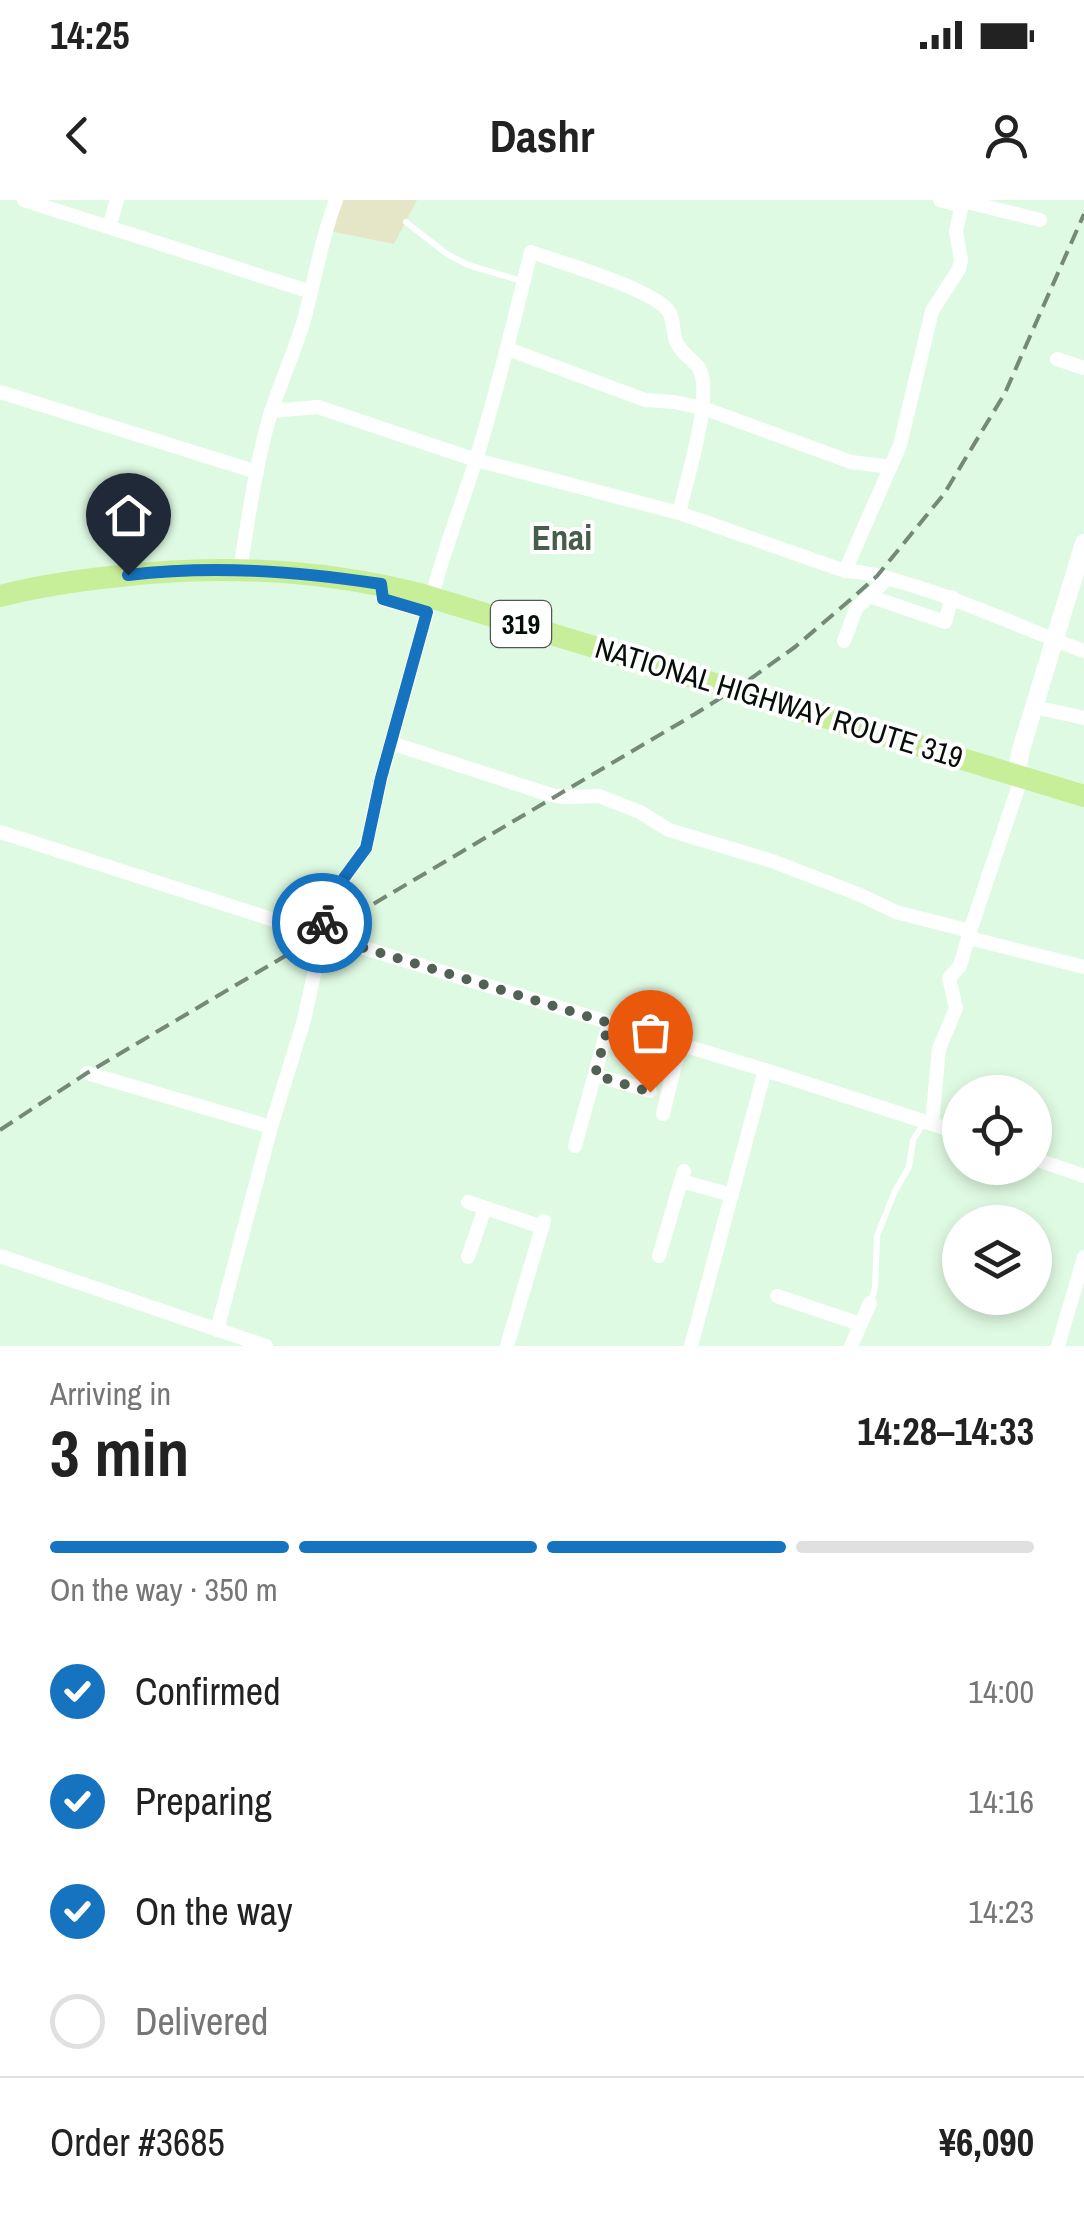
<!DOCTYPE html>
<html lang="en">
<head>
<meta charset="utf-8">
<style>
	body { margin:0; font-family:"Archivo Narrow",sans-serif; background:#f6f6f6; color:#222; height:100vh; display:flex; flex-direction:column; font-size:38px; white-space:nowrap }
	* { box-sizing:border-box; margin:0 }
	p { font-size:32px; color:#767676 }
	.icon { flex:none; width:55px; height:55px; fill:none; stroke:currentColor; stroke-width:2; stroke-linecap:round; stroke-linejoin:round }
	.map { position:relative; height:1146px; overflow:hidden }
	.panel { display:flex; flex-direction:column; background:#fff; flex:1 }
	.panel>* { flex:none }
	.controls { position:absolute; left:942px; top:875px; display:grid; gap:20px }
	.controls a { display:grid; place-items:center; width:110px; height:110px; border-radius:50%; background:#fff; box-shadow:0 5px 15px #0003; font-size:50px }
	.pin { position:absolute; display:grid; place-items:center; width:85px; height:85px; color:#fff; margin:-102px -42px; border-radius:50% 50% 50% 0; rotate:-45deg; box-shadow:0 0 10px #0007 }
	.pin .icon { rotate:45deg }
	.courier { position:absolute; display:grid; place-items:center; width:100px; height:100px; margin:-50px; border:8px solid #1573c0; border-radius:50%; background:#fff; color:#222; box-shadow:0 2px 12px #0007 }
	.overview em { font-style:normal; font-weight:800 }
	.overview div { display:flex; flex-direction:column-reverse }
	.overview { display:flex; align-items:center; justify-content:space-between; height:170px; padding:0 50px }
	h1 { font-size:65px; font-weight:800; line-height:75px }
	.bar { display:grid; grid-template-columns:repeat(4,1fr); gap:15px 10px; align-content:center; height:120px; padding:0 50px }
	.bar i { height:12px; border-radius:8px; background:#e0e0e0 }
	.bar .on { background:#1573c0 }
	.bar p { grid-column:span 4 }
	.line { display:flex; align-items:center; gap:25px; padding:0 50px; border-top:2px solid #e0e0e0 }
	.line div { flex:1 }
	ol { padding:0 50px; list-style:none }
	li { display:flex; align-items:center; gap:30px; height:110px }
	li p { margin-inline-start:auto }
	li .icon { padding:10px; border-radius:50%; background:#1573c0; color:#fff; stroke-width:4 }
	li:last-child { color:#767676 }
	li i { width:55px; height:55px; border:5px solid #e0e0e0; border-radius:50% }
	.status { display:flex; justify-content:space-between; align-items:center; height:70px; padding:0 50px; background:#fff; direction:ltr }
	.status svg { height:28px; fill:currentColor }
	header { display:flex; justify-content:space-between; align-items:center; height:130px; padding:0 50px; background:#fff; font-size:45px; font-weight:800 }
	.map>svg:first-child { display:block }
	.green { fill:#e5e6c7 }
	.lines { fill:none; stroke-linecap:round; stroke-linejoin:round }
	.service { stroke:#fff; stroke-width:6 }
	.minor { stroke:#fff; stroke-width:14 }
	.tertiary { stroke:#fff; stroke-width:18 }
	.trunk { stroke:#c7ee98; stroke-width:22 }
	.rail { stroke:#768878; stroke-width:4; stroke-dasharray:15 8; stroke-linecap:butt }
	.done { stroke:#516154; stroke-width:10; stroke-dasharray:0 18 }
	.route { stroke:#1573c0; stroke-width:12 }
	.labels { text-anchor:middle; stroke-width:8; stroke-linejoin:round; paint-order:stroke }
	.shield { fill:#fff; stroke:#505651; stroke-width:2.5 }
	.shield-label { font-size:28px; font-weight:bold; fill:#050e07 }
	.street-label { font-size:30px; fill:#050e07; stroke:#fff }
	.quarter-label { font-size:35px; font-weight:bold; fill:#475e4b; stroke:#fff }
</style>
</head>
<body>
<div class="status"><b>14:25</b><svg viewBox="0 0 49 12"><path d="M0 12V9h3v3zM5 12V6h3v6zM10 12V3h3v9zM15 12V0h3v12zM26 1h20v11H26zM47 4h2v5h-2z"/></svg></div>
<header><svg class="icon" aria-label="back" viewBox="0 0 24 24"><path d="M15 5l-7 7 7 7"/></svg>Dashr<svg class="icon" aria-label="person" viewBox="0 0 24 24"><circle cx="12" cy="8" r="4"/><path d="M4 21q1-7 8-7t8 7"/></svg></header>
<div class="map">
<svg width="1084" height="1146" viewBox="0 0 1084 1146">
	<rect width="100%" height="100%" fill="#dffae2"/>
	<!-- green -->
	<polygon class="green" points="341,0 417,0 394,44 330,31"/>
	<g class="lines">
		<!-- service -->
		<g class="service">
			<polyline points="406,22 447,54 468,65 522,81"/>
			<polyline points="871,1101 875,1088 877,1036 895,991 909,967 913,940 925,921"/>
		</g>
		<!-- minor -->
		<g class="minor">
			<polyline points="24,0 311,92"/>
			<polyline points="940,0 961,6"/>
			<polyline points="963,1 1040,20"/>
			<polyline points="109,27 117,0"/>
			<polyline points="508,149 645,200 674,202 703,208 851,262 891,267"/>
			<polyline points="1057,159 1084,168"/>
			<polyline points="0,192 257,272"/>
			<path d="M271 211 318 207 476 260 679 313 845 371C869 372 891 379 914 386 973 404 1027 430 1084 451"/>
			<path d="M240 369C249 316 256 260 272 209 282 179 295 150 304 120 315 80 321 39 336 0"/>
			<polyline points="845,371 900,245 932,111 959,69 961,60 956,31 963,0"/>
			<polyline points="381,384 383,399 427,412 391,543"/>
			<path d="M434 389C446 344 463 301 477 256 498 188 514 120 531 52 562 63 646 87 667 109 676 119 671 135 678 145 683 154 693 160 699 168 714 195 686 282 679 313"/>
			<polyline points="869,396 945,422 952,397"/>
			<polyline points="844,441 856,409 888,378"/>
			<polyline points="1034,507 1084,518"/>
			<polyline points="0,632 321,735 765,870 960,933"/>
			<polyline points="309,731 329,719 344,679 366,647 381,578 391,543 551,595 564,597 599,596 640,612 669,630 772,661 858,694 896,712 970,731 1018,588 1017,576"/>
			<polyline points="969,738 1084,767"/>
			<polyline points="87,873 271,927"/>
			<polyline points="595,875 650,891"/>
			<polyline points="663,914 680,844"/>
			<polyline points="932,923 939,849 956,808 949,778 960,766 970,731"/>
			<polyline points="575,946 609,823"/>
			<polyline points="1035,959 1084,976"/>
			<polyline points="681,981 732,995"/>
			<polyline points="468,1002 542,1027"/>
			<polyline points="0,1056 266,1146"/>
			<polyline points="659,1056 684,971"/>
			<polyline points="468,1057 485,1008"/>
			<polyline points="777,1096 860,1124"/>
			<polyline points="217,1130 271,927 304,820 318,756 329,738"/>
			<polyline points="507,1146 544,1021"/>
			<polyline points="691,1146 765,870"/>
			<polyline points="851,1146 870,1103"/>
			<polyline points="1058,1146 1084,1057"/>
		</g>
		<!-- tertiary -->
		<polyline class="tertiary" points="1017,576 1020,553 1084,343"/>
		<!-- trunk -->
		<path class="trunk" d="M0 396C39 386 80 380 120 376 224 364 322 369 423 395L1084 596"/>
		<!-- rail -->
		<polyline class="rail" points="0,930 87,873 695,514 743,484 795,447 850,400 877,376 944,294 1005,193 1084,14"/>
	</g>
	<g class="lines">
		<!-- done -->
		<polyline class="done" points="322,723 309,731 609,823 595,875 650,892"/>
		<!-- route -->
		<path class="route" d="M128 375C214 365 295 371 381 384L383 399 427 412 381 578 366 648 344 678 329 719 322 723"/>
	</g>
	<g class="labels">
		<!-- shield labels -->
		<rect class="shield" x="491" y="401" width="60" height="46" rx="8"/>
		<g class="shield-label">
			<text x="521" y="434">319</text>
		</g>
		<!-- street labels -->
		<g class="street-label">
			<text transform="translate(779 503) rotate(17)" y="10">NATIONAL HIGHWAY ROUTE 319</text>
		</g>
		<!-- quarter labels -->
		<g class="quarter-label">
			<text x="562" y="350">Enai</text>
		</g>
	</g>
</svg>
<div class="controls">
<a><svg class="icon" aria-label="locate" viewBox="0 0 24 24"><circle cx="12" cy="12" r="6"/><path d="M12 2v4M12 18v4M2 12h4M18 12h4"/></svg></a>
<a><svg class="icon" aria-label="layers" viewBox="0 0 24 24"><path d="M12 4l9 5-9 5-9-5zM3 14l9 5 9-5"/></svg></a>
</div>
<div class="pin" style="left:650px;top:892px;background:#ea580c"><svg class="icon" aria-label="bag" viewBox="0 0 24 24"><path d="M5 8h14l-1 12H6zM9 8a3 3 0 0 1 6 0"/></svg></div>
<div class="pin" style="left:128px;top:375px;background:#1f2937"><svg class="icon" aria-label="home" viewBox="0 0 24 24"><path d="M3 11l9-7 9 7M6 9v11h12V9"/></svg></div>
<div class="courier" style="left:322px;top:723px"><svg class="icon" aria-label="bike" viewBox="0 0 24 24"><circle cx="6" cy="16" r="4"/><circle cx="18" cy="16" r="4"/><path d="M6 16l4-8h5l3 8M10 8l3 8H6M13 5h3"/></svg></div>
</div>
<section class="panel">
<div class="overview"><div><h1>3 min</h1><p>Arriving in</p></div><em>14:28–14:33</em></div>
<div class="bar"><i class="on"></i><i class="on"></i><i class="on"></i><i></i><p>On the way · 350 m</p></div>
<ol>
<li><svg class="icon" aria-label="check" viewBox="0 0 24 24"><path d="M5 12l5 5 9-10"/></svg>Confirmed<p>14:00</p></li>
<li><svg class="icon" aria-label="check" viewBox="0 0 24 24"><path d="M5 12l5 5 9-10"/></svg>Preparing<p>14:16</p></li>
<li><svg class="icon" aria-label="check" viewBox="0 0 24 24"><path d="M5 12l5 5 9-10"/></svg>On the way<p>14:23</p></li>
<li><i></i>Delivered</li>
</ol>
<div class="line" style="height:130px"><div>Order #3685</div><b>¥6,090</b></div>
</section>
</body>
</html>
